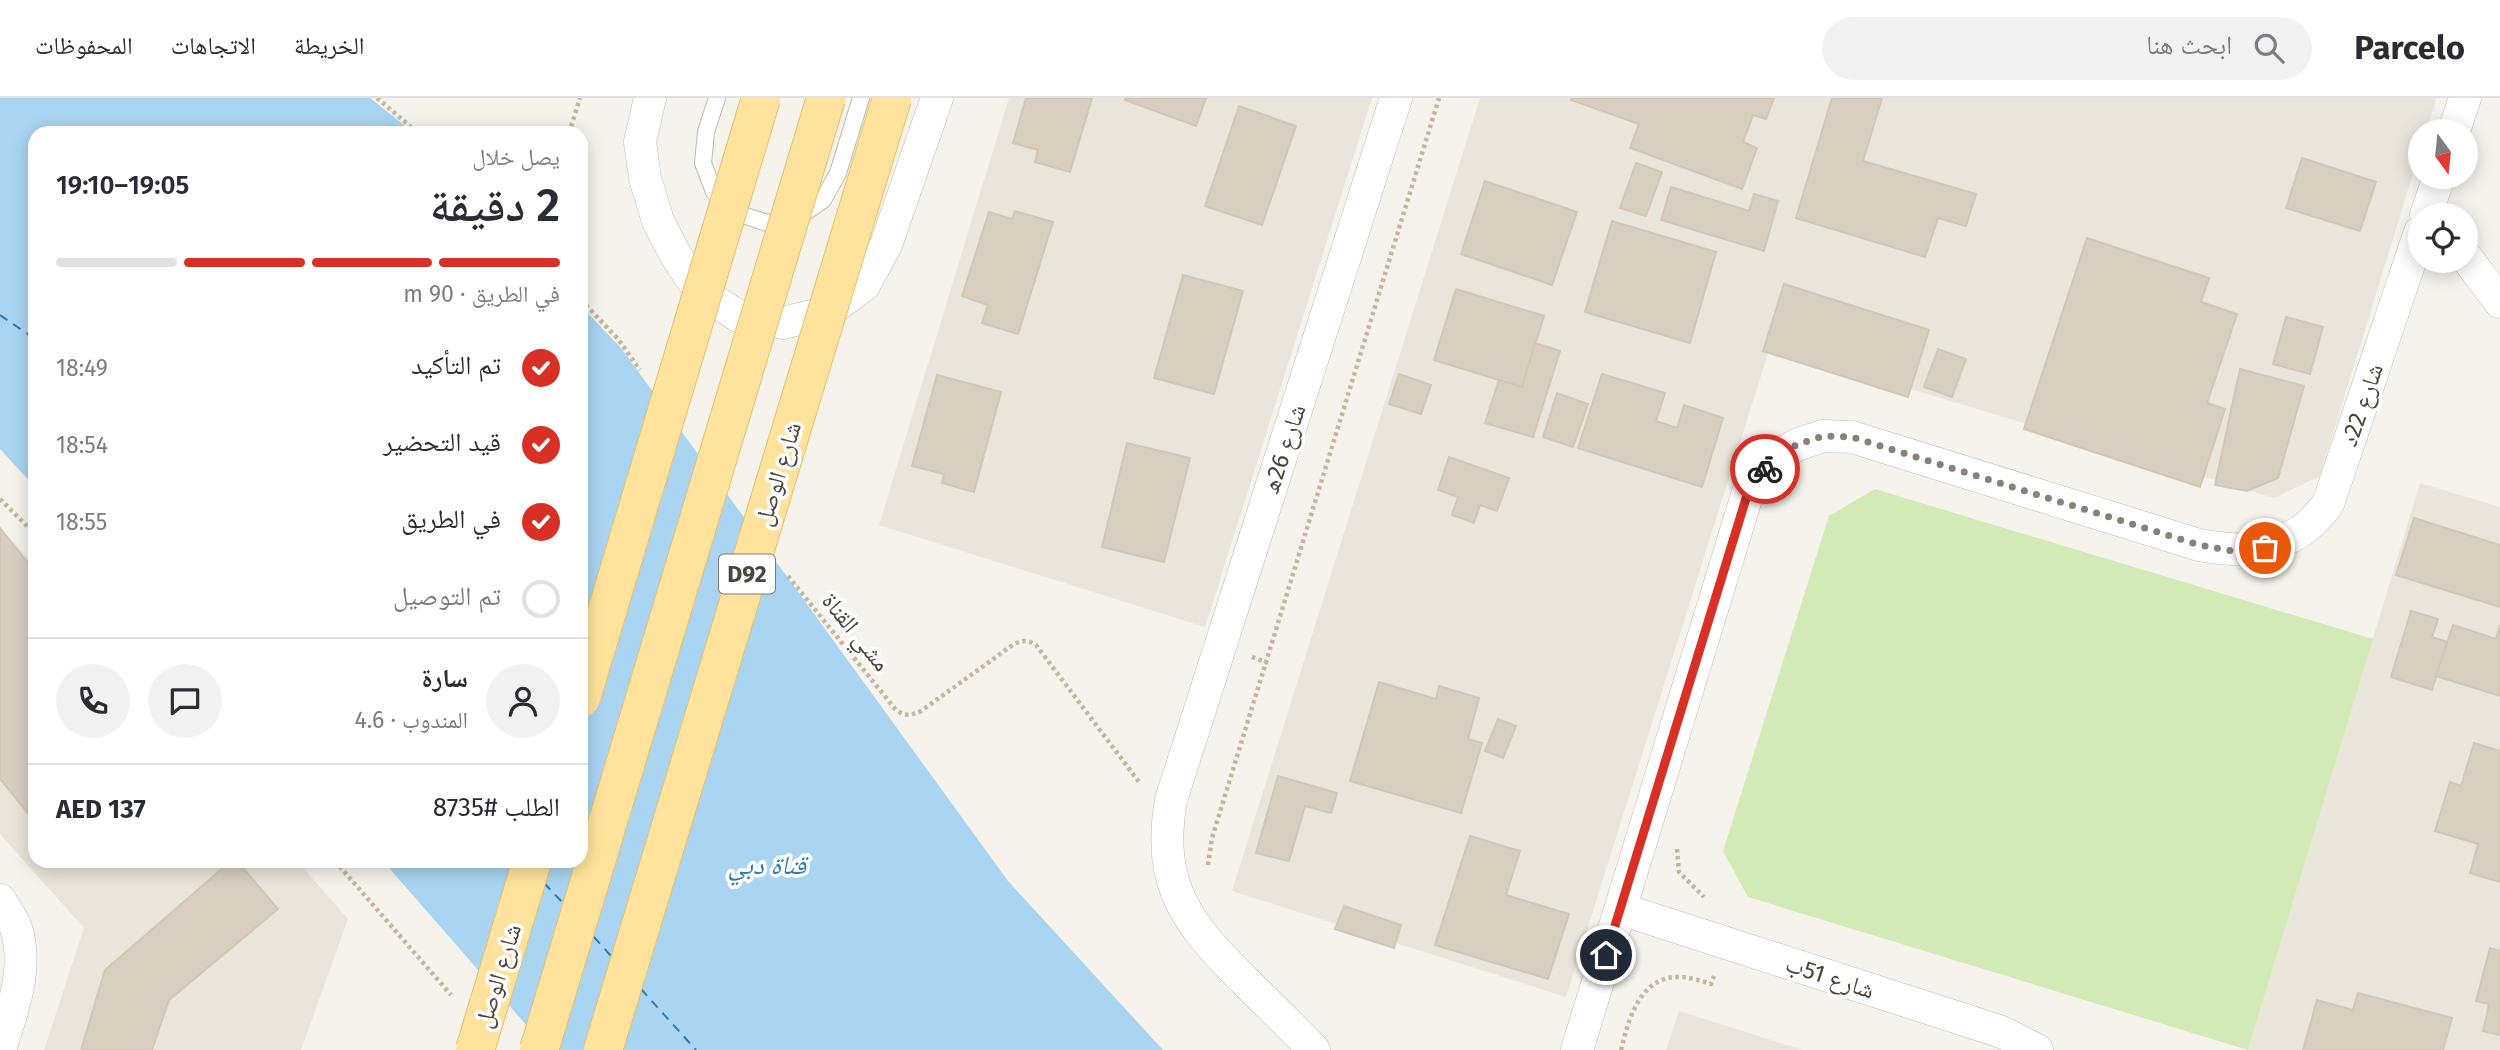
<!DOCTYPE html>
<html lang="ar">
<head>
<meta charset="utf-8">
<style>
	body { margin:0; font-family:"Fira Sans","Noto Naskh Arabic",sans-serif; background:#f2f2f3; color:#2b2b33; direction:rtl; height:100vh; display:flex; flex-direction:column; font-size:26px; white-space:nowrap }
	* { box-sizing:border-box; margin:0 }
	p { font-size:23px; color:#7c7c81 }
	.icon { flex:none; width:38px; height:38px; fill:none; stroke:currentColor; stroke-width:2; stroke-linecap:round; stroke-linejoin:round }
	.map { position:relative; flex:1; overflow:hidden; direction:ltr }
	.sheet { position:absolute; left:28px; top:28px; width:560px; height:742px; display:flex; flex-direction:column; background:#fff; border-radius:21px; box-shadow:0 4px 18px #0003; direction:rtl }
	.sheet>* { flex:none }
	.needle { width:46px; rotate:165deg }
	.fabs { position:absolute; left:2408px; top:21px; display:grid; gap:14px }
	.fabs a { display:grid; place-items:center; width:70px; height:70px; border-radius:50%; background:#fff; box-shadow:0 4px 18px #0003; font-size:35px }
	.pin { position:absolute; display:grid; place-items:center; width:60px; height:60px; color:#fff; margin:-30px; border:4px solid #fff; border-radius:50%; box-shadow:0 2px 7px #0007 }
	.courier { position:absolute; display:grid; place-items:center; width:70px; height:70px; margin:-35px; border:5px solid #d93025; border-radius:50%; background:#fff; color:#222; box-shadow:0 2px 9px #0007 }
	.head em { font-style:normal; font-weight:600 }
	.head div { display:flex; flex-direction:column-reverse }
	.head { display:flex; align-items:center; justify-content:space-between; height:119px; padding:0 28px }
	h1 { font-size:46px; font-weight:600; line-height:52px }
	.bar { display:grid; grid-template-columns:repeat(4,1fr); gap:10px 7px; align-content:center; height:84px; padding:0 28px }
	.bar i { height:9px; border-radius:5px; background:#e1e1e2 }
	.bar .selected { background:#d93025 }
	.bar p { grid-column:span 4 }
	.line { display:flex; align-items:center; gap:18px; padding:0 28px; border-top:2px solid #e1e1e2 }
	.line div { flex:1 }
	.round { display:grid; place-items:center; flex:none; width:74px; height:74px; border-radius:37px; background:#f2f2f3 }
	ol { padding:0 28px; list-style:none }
	li { display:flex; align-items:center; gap:21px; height:77px }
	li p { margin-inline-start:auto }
	li .icon { padding:7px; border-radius:50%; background:#d93025; color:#fff; stroke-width:4 }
	li:last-child { color:#7c7c81 }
	li i { width:38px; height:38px; border:4px solid #e1e1e2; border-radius:50% }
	header { display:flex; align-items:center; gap:42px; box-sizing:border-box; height:98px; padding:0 35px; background:#fff; border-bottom:2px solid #e1e1e2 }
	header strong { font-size:33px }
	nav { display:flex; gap:38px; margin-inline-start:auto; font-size:24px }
	.search { width:490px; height:63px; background:#f2f2f3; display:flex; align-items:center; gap:18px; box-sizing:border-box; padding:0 24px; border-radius:38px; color:#7c7c81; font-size:26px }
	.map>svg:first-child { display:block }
	.residential { fill:#eae5da }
	.green { fill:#d2eab5 }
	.water { fill:#a9d4f2 }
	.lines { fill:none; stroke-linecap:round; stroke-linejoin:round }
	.ferry { stroke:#2e7ab2; stroke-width:2; stroke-dasharray:9 7; stroke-linecap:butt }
	.building { fill:#d8cfc1; stroke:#d3c7b4; stroke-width:2 }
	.lane-casing { stroke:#c2bbae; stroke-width:18 }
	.street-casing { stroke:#c2bbae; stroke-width:33 }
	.path { stroke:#c4b79f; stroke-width:4.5; stroke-dasharray:3.5 3.5; stroke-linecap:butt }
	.lane { stroke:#fff; stroke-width:16 }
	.street { stroke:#fff; stroke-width:32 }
	.primary-bridge-casing { stroke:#e6c16a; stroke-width:40; stroke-linecap:butt }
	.primary-bridge { stroke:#ffe39c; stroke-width:38 }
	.done { stroke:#878178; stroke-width:7; stroke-dasharray:0 12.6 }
	.route { stroke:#d93025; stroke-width:9 }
	.labels { text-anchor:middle; stroke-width:7; stroke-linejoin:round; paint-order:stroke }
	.shield { fill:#fff; stroke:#817c74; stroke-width:2 }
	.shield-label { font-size:23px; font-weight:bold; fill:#4b4439 }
	.street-label { font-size:24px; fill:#4b4439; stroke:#fff }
	.water-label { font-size:26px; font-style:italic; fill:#2e7ab2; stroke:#fff }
</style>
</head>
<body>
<header>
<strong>Parcelo</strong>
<div class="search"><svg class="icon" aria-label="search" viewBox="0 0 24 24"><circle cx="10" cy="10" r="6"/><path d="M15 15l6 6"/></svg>ابحث هنا</div>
<nav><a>الخريطة</a><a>الاتجاهات</a><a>المحفوظات</a></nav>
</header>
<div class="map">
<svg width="2500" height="952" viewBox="0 0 2500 952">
	<rect width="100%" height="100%" fill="#f6f3ec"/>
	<!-- residential -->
	<g class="residential">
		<polygon points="1009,0 1372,0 1205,529 879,427"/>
		<polygon points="1480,0 2434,0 2436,2 2426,33 2420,33 2420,53 2320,378 2274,400 1770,249 1566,899 1232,793"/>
		<polygon points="2420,385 2500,409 2500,952 2248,952"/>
		<polygon points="0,429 35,468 35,763 297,763 348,821 301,952 44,952 84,830 0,736"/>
		<polygon points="1679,913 1803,952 1666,952"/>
	</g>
	<!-- green -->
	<polygon class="green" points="1875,391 2373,541 2248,952 1748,799 1723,753 1829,418"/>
	<!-- water -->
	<g class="water">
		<polygon points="0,0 370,0 414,35 35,35 35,389 0,351"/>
		<polygon points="581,208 621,250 1008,783 1163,952 548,952 383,763 581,763"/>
	</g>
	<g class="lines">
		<!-- ferry -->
		<g class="ferry">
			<polyline points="0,217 35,241"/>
			<polyline points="544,785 564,806"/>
			<polyline points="594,839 611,858"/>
			<polyline points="641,891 696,952"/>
		</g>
	</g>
	<!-- building -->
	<g class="building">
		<polygon points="1026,0 1092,0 1070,74 1035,64 1038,52 1013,45"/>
		<polygon points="1126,0 1206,0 1196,28 1125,2"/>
		<polygon points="1572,0 1774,0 1766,21 1753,17 1743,44 1757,50 1742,91 1630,50 1639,26 1571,2"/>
		<polygon points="1832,0 1882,0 1863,63 1976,96 1966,128 1938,120 1925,159 1796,120"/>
		<polygon points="1239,8 1296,28 1262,127 1205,108"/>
		<polygon points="2302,60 2376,84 2360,133 2286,110"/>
		<polygon points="1636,65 1662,74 1646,118 1620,110"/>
		<polygon points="1485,83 1577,114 1552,187 1461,156"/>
		<polygon points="1671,89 1749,113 1754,96 1778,103 1764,153 1661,122"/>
		<polygon points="1015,113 1053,124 1018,236 982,225 988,207 962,198 989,114 1012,121"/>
		<polygon points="1612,123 1716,154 1690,245 1585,214"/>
		<polygon points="2087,140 2209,180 2201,204 2237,216 2207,305 2225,311 2200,389 2024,331"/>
		<polygon points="1183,177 1243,193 1214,296 1154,280"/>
		<polygon points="1784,186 1929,232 1908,299 1763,253"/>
		<polygon points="1456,191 1544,218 1522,289 1434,262"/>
		<polygon points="2286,219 2323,229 2310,276 2273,266"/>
		<polygon points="1535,245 1560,253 1533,339 1485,325 1499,282 1522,289"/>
		<polygon points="1938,251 1966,261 1952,299 1924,289"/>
		<polygon points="2240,271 2304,288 2278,380 2247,393 2215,387"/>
		<polygon points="1399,276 1431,287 1421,316 1389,306"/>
		<polygon points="1602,276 1665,295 1656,323 1677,330 1684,307 1723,320 1702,389 1578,350"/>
		<polygon points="937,277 1001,294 974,394 942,385 944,376 912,368"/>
		<polygon points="1557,295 1588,306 1573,349 1543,339"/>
		<polygon points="1127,345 1190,360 1164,464 1102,449"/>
		<polygon points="1449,359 1509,380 1497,413 1480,407 1474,425 1452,417 1458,399 1438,392"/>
		<polygon points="2414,420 2500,447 2500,509 2396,477"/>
		<polygon points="0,430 35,474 35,724 0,681"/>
		<polygon points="2411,513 2438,521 2432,539 2447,544 2432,592 2391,579"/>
		<polygon points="2453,527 2496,541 2500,527 2500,598 2436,578"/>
		<polygon points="1379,584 1436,601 1439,588 1479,600 1468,641 1482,645 1461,715 1350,683"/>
		<polygon points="1498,621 1516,628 1503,660 1485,653"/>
		<polygon points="2474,645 2500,653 2500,784 2470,775 2478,746 2435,733 2450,684 2461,688"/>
		<polygon points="1278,678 1337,695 1331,715 1305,708 1289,763 1256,755"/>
		<polygon points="1470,738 1520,753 1506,797 1569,816 1548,881 1435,847"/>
		<polygon points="231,763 237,763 278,811 169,902 152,952 81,952 105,872"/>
		<polygon points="1344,808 1401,827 1394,850 1335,831"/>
		<polygon points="2490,850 2500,853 2500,937 2483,933 2489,906 2476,903"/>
		<polygon points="2358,895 2452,920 2443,952 2303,952 2317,902 2353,912"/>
	</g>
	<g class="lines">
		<defs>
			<polyline id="lane" points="717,0 706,34 703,65 714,94 737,115 767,125 797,120 823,102 838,75 861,0"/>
			<g id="street">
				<polyline points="650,0 640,44 645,80 658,123 675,156 700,193 738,218 783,225 828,214 864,187 886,147 937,0"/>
				<polyline points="2454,33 2465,0"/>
				<polyline points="2426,117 2439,79"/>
				<polyline points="2466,159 2500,204"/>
				<path d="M0 802C5 811 12 820 16 830 29 872 12 912 0 952"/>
				<polyline points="1621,811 2002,934 2037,952"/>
				<path d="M1314 952C1292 929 1269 907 1246 884 1188 827 1156 788 1171 702L1396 0"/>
				<path d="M1577 952 1748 394 1768 366 1796 347 1823 338 1852 339 2199 447C2237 454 2267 455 2301 433 2311 427 2320 415 2328 406L2420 134"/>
			</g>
		</defs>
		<!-- lane casing -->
		<use href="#lane" class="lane-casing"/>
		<!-- street casing -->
		<use href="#street" class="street-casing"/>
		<!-- path -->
		<g class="path">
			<polyline points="377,0 418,35"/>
			<polyline points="569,35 580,0"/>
			<polyline points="581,202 618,241 640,272"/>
			<polyline points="0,401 35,436"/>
			<path d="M788 478 896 612C905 618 911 618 921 613L1014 546C1023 542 1028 542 1036 547L1139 684"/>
			<polyline points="1252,559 1268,565"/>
			<polyline points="1677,751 1679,774 1704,799"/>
			<polyline points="335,763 451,897"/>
			<polyline points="1208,767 1212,740 1439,0"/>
			<path d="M1621 952C1629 919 1641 876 1683 879 1692 880 1702 883 1711 886L1714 878"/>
		</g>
		<!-- lane -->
		<use href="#lane" class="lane"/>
		<!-- street -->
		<use href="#street" class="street"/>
		<defs>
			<g id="primary-bridge">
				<polyline points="581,600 761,0"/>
				<polyline points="475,952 532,763"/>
				<polyline points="539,952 826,0"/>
				<polyline points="603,952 892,0"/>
			</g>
		</defs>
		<!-- primary-bridge casing -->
		<use href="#primary-bridge" class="primary-bridge-casing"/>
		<!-- primary-bridge -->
		<use href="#primary-bridge" class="primary-bridge"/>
	</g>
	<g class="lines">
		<!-- done -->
		<polyline class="done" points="1765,371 1796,347 1823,338 1852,339 2199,447 2233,453 2265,450"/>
		<!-- route -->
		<polyline class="route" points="1606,857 1748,394 1765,371"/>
	</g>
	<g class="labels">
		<!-- shield labels -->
		<rect class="shield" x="719" y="456.5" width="56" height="39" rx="5"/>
		<g class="shield-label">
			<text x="747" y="484">D92</text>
		</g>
		<!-- street labels -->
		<g class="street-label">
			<text transform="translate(2362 307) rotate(-71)" y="8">شارع 22د</text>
			<text transform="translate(1284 351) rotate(-72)" y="8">شارع 26ه</text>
			<text transform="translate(778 376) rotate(-73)" y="8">شارع الوصل</text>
			<text transform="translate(856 534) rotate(51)" y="8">مشي القناة</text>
			<text transform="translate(498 878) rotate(-73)" y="8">شارع الوصل</text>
			<text transform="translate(1830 879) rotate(18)" y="8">شارع 51ب</text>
		</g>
		<!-- water labels -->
		<g class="water-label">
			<text x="767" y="776">قناة دبي</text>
		</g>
	</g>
</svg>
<div class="fabs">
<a><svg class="needle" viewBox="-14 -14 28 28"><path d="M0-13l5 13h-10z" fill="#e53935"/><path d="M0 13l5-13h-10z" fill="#7c7c81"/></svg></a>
<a><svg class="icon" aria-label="locate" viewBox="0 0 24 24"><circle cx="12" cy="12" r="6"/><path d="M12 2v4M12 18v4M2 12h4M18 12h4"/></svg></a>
</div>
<div class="pin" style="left:2265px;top:450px;background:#ea580c"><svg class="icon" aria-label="bag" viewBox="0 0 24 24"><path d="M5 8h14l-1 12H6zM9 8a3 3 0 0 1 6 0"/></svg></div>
<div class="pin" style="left:1606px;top:857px;background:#1f2937"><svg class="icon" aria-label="home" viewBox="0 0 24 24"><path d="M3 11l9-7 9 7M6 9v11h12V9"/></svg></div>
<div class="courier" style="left:1765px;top:371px"><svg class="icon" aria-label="bike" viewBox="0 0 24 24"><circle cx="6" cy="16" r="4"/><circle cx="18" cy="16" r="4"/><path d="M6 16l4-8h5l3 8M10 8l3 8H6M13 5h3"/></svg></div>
<section class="sheet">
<div class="head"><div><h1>2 دقيقة</h1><p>يصل خلال</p></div><em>19:05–19:10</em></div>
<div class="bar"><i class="selected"></i><i class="selected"></i><i class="selected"></i><i></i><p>في الطريق · 90 m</p></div>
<ol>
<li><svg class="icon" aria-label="check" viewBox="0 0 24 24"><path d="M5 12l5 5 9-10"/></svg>تم التأكيد<p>18:49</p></li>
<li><svg class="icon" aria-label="check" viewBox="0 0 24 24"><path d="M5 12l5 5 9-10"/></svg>قيد التحضير<p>18:54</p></li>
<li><svg class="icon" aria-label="check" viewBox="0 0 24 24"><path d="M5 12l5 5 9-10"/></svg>في الطريق<p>18:55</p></li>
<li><i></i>تم التوصيل</li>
</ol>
<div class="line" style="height:126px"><a class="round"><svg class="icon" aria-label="person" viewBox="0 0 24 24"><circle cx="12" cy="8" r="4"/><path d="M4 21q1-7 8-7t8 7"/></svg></a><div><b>سارة</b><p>المندوب · 4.6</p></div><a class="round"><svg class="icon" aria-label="chat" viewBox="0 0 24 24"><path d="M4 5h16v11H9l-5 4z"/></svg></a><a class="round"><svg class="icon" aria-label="phone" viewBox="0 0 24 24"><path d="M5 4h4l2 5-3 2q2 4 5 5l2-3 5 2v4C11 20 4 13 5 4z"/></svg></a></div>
<div class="line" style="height:91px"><div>الطلب #8735</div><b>AED 137</b></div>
</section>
</div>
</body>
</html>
